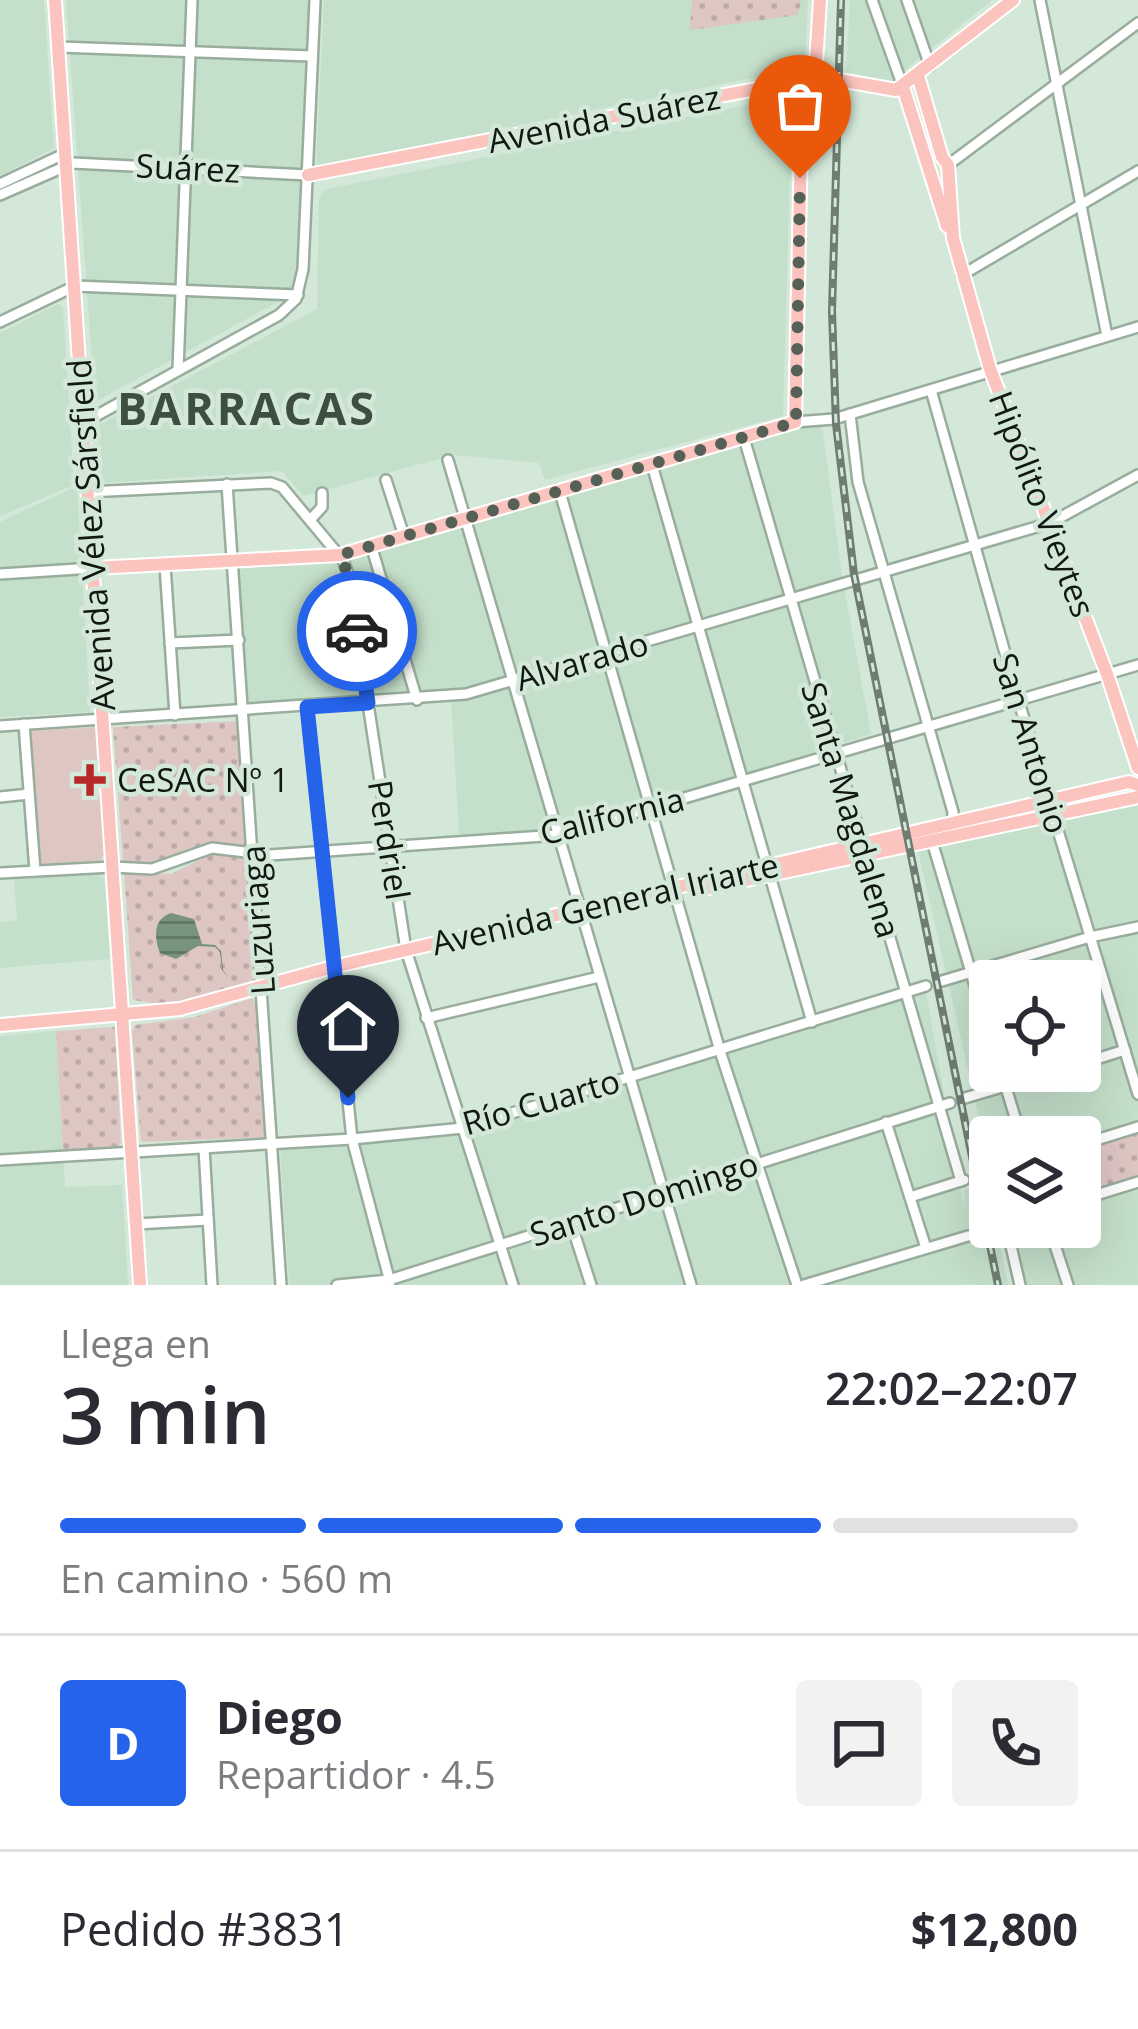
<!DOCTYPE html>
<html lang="es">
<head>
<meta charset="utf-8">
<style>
	body { margin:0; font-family:"Open Sans",sans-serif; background:#f2f2f3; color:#2b2b33; height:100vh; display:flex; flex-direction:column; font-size:45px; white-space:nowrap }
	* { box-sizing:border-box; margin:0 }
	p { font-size:39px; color:#7c7c81 }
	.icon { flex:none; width:66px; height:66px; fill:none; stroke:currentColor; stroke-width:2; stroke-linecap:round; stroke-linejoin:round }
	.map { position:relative; height:1285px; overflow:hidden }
	.drawer { display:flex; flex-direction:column; background:#fff; flex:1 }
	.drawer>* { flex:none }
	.fabs { position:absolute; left:969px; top:960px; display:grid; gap:24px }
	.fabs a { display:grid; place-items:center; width:132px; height:132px; border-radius:12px; background:#fff; box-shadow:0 12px 48px #0002; font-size:60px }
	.pin { position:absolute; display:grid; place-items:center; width:102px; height:102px; color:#fff; margin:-123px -51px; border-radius:50% 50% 50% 0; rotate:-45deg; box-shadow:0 0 12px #0007 }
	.pin .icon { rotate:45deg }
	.courier { position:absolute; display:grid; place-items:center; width:120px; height:120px; margin:-60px; border:9px solid #2563eb; border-radius:50%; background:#fff; color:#222; box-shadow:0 3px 15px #0007 }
	.summary em { font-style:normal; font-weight:600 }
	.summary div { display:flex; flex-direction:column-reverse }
	.summary { display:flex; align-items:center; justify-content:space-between; height:204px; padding:0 60px }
	h1 { font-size:78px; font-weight:600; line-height:90px }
	.bar { display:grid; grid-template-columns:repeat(4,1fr); gap:18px 12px; align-content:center; height:144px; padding:0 60px }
	.bar i { height:15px; border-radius:9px; background:#e1e1e2 }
	.bar .current { background:#2563eb }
	.bar p { grid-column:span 4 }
	.line { display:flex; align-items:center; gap:30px; padding:0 60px; border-top:3px solid #e1e1e2 }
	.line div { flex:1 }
	.round { display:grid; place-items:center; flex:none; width:126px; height:126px; border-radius:12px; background:#f2f2f3 }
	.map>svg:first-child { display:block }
	.built { fill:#c4dfca; fill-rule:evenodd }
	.park { fill:url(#park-dots) }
	.pitch { fill:#dec6c3 }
	.water { fill:url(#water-rules) }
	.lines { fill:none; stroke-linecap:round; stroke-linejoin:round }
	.minor-tunnel { stroke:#b6c9ba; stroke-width:9; stroke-dasharray:9 4.5; stroke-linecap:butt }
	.minor-casing { stroke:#99ad9d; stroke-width:14 }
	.major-casing { stroke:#fff; stroke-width:16 }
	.minor { stroke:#fff; stroke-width:9 }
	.major { stroke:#fcc4be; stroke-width:12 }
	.rail-casing { stroke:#6e7c71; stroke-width:8 }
	.rail { stroke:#d3e8d8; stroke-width:3; stroke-dasharray:9; stroke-linecap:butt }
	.done { stroke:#556157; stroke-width:12; stroke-dasharray:0 21.6 }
	.route { stroke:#2563eb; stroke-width:15 }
	.poi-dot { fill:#b72828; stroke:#d3e8d8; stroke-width:4.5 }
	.labels { text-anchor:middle; stroke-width:9; stroke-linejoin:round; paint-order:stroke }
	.street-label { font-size:33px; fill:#111812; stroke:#d3e8d8 }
	.poi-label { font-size:33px; fill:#111812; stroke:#d3e8d8; text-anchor:start }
	.district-label { font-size:45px; font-weight:bold; letter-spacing:3px; fill:#3d4f41; stroke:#d3e8d8 }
</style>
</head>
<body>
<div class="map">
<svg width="1138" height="1285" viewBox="0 0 1138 1285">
	<defs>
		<pattern id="park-dots" width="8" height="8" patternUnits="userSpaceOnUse" patternTransform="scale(3)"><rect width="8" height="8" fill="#dec6c3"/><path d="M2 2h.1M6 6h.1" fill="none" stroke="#bda9a6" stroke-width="1.8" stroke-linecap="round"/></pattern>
		<pattern id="water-rules" width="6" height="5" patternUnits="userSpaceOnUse" patternTransform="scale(3)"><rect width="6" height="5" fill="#78947e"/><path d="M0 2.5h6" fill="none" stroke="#617866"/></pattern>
	</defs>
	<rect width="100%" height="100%" fill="#d3e8d8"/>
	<!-- built -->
	<g class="built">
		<polygon points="0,0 44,0 54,148 0,176"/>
		<polygon points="66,0 311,0 303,288 95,402"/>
		<polygon points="324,0 808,0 805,67 316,167"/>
		<polygon points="850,0 992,0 890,82 846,72"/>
		<polygon points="786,97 792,102 783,416 545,480 539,463 453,455 303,496 282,471 100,483 94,430 97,426 317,309 319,197 326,189"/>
		<polygon points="58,304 63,307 74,485 0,516 0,333"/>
		<polygon points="821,418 843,582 871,734 563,835 459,834 451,696 243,710 235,565 349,553"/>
		<polygon points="77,486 90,712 0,717 0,522"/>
		<path d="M1138 804V1285H1017L1004 1227H1080V1137H990V1166L918 851ZM990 981H1080V1071H990Z"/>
		<polygon points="98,874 104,878 110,959 0,968 0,922 17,920 14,879"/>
		<polygon points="926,992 964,1208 964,1190 986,1184 990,1227 996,1227 1008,1285 289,1285 280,1148 471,1132"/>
		<polygon points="56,1031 65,1187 122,1185 128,1285 0,1285 0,1036"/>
	</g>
	<!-- park -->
	<g class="park">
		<polygon points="692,0 801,0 798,15 690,30"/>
		<polygon points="241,721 250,850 212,844 169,864 123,861 113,727"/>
		<polygon points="213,853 249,858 256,983 166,1005 133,1000 124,872 171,874"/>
		<polygon points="252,998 258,1008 268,1137 141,1142 132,1031 135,1025 195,1017"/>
		<polygon points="115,1027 121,1143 118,1148 63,1152 56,1031"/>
		<polygon points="1138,1132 1138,1179 1080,1197 1080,1150"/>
	</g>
	<!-- pitch -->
	<polygon class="pitch" points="99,727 101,766 81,768 83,794 102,794 106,852 99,862 38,865 29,731"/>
	<!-- water -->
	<path class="water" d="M171 913 194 919 202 944 215 945 221 951 223 970 229 979 222 970 220 952 215 947 198 946 176 959 160 953C154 937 153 919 171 913Z"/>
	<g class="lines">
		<!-- minor-tunnel -->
		<polyline class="minor-tunnel" points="968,1236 997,1228"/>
		<defs>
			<g id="minor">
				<polyline points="872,0 903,87"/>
				<polyline points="907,0 930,66"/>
				<polyline points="1040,0 1107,336"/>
				<polyline points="58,47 312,56"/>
				<polyline points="948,165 1138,23"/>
				<polyline points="0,184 66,153"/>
				<polyline points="0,195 73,163 308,175"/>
				<polyline points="962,275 1138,171"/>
				<polyline points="0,322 75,286 298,295"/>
				<polyline points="178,370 192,0"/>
				<polyline points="931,390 1018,699 1138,1094"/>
				<polyline points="850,414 858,482 953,812 952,826"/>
				<polyline points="795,422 834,419 1138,327"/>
				<polyline points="83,423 279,315 296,299 303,269 315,0"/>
				<polyline points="744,438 961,1181"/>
				<polyline points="448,460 691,1285"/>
				<polyline points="652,465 812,1022"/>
				<polyline points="386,480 404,536"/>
				<polyline points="227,484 281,1285"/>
				<polyline points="88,492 271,483 282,487 343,560 348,574 406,950 513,1285"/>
				<polyline points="560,492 720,1051 797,1285"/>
				<polyline points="310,520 322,507 322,493"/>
				<polyline points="371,545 417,700"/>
				<polyline points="165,565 175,715"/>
				<polyline points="0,574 93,568"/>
				<polyline points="170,643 239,640"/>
				<polyline points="307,707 352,1139 390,1282"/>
				<polyline points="24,724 35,871"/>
				<polyline points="0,726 466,694 1050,523 1138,475"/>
				<polyline points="0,797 29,794"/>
				<polyline points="928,828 990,1036"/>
				<polyline points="0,873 112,867 152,869 212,848 270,855 558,835 1138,665"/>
				<polyline points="942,981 1090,937 1138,927"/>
				<polyline points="426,1018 599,977"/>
				<polyline points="1080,1064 1125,1050"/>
				<polyline points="1001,1071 1021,1137"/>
				<polyline points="965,1098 1056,1071"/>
				<polyline points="886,1122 926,1248"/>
				<polyline points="1080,1145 1138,1127"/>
				<polyline points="204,1148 212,1285"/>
				<polyline points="0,1160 352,1139 463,1128 926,986"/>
				<polyline points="982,1175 990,1173"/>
				<polyline points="910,1197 964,1180"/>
				<polyline points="1080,1200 1138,1182"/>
				<polyline points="571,1223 591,1285"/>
				<polyline points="136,1224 208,1220"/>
				<polyline points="1002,1227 1011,1246 1020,1285"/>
				<polyline points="1049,1227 1068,1285"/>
				<polyline points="337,1285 389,1280 950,1103"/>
				<polyline points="804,1285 968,1236"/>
			</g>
			<g id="major">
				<polyline points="55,0 140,1285"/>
				<polyline points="918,76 942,157 948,165 953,238 990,369 1107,674 1138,768"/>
				<polyline points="903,87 947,226"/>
				<polyline points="308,175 803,80 828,78 896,90 1013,0"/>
				<polyline points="93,568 340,555 795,422 802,98 816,63 820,0"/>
				<polyline points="699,890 1138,797"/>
				<polyline points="0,1025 180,1009 333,967 1129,782 1138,785"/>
			</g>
		</defs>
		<!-- minor casing -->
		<use href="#minor" class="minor-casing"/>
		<!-- major casing -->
		<use href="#major" class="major-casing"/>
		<!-- minor -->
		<use href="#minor" class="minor"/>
		<!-- major -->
		<use href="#major" class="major"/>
		<defs>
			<polyline id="rail" points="841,0 832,311 836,424 854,574 998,1285"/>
		</defs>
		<!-- rail casing -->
		<use href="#rail" class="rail-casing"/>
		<!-- rail -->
		<use href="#rail" class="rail"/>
	</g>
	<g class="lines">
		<!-- done -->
		<polyline class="done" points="357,631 348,574 340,555 796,422 800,178"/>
		<!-- route -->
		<polyline class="route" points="348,1098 307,707 368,703 357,631"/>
	</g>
	<!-- markers -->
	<path class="poi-dot" d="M84 762h12v12h12v12h-12v12h-12v-12h-12v-12h12z"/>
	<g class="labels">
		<!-- street labels -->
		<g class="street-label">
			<text transform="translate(604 119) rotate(-11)" y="12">Avenida Suárez</text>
			<text transform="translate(188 168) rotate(3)" y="12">Suárez</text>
			<text transform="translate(1042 504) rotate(69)" y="12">Hipólito Vieytes</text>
			<text transform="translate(91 535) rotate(-94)" y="12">Avenida Vélez Sársfield</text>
			<text transform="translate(582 661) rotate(-16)" y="12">Alvarado</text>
			<text transform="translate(1031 743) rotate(73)" y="12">San Antonio</text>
			<text transform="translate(851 810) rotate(73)" y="12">Santa Magdalena</text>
			<text transform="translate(612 816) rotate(-14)" y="12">California</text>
			<text transform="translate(389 840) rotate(81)" y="12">Perdriel</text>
			<text transform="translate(605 904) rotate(-13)" y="12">Avenida General Iriarte</text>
			<text transform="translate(258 920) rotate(-94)" y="12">Luzuriaga</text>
			<text transform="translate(541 1102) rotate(-16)" y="12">Río Cuarto</text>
			<text transform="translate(644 1199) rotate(-18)" y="12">Santo Domingo</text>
		</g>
		<!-- poi labels -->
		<g class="poi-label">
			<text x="117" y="792">CeSAC Nº 1</text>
		</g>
		<!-- district labels -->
		<g class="district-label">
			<text x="247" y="425">BARRACAS</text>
		</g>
	</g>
</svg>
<div class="fabs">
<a><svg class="icon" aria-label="locate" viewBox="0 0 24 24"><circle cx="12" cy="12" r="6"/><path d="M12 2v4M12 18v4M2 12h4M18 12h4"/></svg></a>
<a><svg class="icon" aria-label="layers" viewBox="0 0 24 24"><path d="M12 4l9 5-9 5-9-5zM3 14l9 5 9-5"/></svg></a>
</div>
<div class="pin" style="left:800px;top:178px;background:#ea580c"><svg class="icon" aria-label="bag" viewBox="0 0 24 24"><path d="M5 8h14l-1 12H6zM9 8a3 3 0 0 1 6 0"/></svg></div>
<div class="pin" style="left:348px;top:1098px;background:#1f2937"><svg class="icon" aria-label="home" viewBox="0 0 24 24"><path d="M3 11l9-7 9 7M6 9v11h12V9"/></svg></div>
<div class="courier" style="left:357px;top:631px"><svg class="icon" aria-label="car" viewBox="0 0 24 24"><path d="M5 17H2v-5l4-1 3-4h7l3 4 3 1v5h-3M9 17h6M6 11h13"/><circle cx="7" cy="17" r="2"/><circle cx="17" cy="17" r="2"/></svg></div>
</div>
<section class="drawer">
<div class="summary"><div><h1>3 min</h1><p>Llega en</p></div><em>22:02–22:07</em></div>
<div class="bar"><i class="current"></i><i class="current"></i><i class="current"></i><i></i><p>En camino · 560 m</p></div>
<div class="line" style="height:216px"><b class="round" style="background:#2563eb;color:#fff">D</b><div><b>Diego</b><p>Repartidor · 4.5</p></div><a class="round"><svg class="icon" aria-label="chat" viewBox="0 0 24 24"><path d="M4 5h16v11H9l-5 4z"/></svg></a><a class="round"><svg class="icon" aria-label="phone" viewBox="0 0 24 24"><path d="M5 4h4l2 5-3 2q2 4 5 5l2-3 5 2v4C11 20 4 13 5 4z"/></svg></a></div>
<div class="line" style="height:156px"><div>Pedido #3831</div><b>$12,800</b></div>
</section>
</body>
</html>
